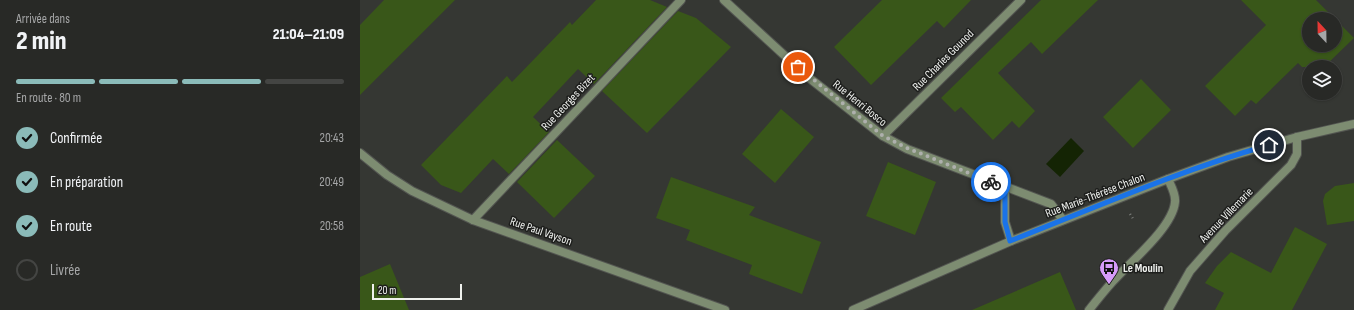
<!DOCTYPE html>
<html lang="fr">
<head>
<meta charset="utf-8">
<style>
	body { margin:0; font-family:"Sofia Sans Condensed",sans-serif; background:#30312e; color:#f1f3f6; height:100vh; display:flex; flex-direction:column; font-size:15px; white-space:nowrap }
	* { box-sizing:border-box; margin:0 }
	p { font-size:13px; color:#a5a6a7 }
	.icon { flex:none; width:22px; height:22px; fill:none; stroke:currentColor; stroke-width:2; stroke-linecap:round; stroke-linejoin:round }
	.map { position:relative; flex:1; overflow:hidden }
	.side { display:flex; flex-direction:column; background:#282926; width:360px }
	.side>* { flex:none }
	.needle { width:26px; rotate:338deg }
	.controls { position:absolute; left:942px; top:12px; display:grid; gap:8px }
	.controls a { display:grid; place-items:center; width:40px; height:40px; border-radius:50%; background:#282926; box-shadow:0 1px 3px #0004,0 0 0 1px #444543; font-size:20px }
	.scale { position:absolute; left:12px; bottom:10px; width:90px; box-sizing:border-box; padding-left:4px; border:2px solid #eff1ee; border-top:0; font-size:11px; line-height:14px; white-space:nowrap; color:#eff1ee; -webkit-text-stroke:3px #1d1e1c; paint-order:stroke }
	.pin { position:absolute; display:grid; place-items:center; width:34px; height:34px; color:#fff; margin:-17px; border:2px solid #fff; border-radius:50%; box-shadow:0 1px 4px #0007 }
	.courier { position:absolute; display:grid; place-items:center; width:40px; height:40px; margin:-20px; border:3px solid #1a73e8; border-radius:50%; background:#fff; color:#222; box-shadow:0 1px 5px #0007 }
	.head em { font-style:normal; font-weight:800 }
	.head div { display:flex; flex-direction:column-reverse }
	.head { display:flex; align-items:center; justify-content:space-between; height:68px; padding:0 16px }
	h1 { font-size:26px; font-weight:800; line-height:30px }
	.bar { display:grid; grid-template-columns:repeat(4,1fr); gap:6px 4px; align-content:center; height:48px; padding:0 16px }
	.bar i { height:5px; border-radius:3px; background:#444543 }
	.bar .current { background:#8bbbb9 }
	.bar p { grid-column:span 4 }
	ol { padding:0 16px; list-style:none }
	li { display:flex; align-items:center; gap:12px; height:44px }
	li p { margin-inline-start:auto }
	li .icon { padding:4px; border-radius:50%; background:#8bbbb9; color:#111; stroke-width:4 }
	li:last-child { color:#a5a6a7 }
	li i { width:22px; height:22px; border:2px solid #444543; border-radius:50% }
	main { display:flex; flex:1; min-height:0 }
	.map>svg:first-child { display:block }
	.water { fill:#142404 }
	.building { fill:#395719; fill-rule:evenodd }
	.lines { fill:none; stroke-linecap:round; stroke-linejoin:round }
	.minor-casing { stroke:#535551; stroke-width:10 }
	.path { stroke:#7c7e7b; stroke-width:2.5; stroke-dasharray:1 3; stroke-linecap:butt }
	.minor { stroke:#7d8c71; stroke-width:8 }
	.done { stroke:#aeb0ad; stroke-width:4; stroke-dasharray:0 7.2 }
	.route { stroke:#1a73e8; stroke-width:5 }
	.labels { text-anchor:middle; stroke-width:3; stroke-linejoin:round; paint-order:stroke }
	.street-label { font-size:12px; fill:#eff1ee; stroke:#1d1e1c }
	.poi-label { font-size:12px; font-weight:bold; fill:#eff1ee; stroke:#1d1e1c; text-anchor:start }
</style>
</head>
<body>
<main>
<section class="side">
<div class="head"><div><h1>2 min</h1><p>Arrivée dans</p></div><em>21:04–21:09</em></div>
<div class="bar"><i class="current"></i><i class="current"></i><i class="current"></i><i></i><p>En route · 80 m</p></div>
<ol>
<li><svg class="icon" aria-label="check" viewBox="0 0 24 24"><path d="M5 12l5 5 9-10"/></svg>Confirmée<p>20:43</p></li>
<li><svg class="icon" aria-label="check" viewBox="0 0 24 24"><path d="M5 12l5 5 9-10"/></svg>En préparation<p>20:49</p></li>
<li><svg class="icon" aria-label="check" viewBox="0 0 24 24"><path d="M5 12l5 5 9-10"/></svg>En route<p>20:58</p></li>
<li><i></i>Livrée</li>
</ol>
</section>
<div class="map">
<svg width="994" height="310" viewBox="0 0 994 310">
	<rect width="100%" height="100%" fill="#353733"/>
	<!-- water -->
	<polygon class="water" points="711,138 724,151 700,177 686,164"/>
	<!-- building -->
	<g class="building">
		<polygon points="24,0 95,0 0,95 0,25"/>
		<polygon points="236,0 290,0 307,7 234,84 218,69 173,117 189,132 149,174 133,159 101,193 81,185 61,165 147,76 152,82 210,22 212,25"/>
		<polygon points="522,0 611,0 584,28 577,21 511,85 474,47"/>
		<polygon points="681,0 738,0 682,54 671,42 638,73 675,111 659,128 652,121 633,140 601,107 595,112 581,98"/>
		<path d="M881 0H956L994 38 964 67H942L938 63 896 104 891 100 875 116 845 86 906 25ZM949 19H975V45H949Z"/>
		<polygon points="318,11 336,18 371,47 287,133 242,91"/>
		<polygon points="781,79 811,110 773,148 743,117"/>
		<polygon points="421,109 454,137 415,183 382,154"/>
		<polygon points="197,140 235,176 194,218 157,182"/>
		<polygon points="528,162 576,182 555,235 506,216"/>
		<polygon points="311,177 395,207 389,215 461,242 442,294 389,274 392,265 326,240 330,230 296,218"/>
		<polygon points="994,183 994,221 967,225 963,201 965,194 975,186"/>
		<polygon points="935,227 967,244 932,310 855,310 864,293 845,283 857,266 871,252 911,273"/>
		<polygon points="30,264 49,310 0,310 0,277"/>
		<polygon points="700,272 716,310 612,310"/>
	</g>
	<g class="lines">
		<defs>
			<g id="minor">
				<polyline points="364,0 448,77 523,136 547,149 691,204 703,220"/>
				<polyline points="523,136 661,0"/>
				<polyline points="0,153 27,175 52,191 113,220 365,310"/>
				<polyline points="645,187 645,222 651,241"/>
				<polyline points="113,220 321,0"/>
				<polyline points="493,310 651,241 808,179 868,157 937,137 994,124"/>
				<path d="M729 310C738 299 747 287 757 277 774 259 813 226 815 202 816 194 811 186 808 179"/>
				<polyline points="808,310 830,271 865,231 931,165 937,154 937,137"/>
			</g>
		</defs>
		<!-- minor casing -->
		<use href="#minor" class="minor-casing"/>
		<!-- path -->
		<polyline class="path" points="770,214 774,220"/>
		<!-- minor -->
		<use href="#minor" class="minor"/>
	</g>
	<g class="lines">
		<!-- done -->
		<polyline class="done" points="438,67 523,136 547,148 631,182"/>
		<!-- route -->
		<path class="route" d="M631 182 645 187V222L650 241C736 207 821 170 909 145"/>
	</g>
	<!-- icons -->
	<defs>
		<symbol id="bus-pin" viewBox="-11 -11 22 30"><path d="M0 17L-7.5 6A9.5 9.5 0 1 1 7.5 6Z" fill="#d69bfa" stroke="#1d1e1c"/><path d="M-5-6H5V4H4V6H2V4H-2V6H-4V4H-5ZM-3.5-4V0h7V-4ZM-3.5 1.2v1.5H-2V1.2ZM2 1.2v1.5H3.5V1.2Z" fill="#111"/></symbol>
	</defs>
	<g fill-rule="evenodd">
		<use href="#bus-pin" x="738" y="257" width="22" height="30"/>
	</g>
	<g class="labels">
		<!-- street labels -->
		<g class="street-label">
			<text transform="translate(583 60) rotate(-45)" y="4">Rue Charles Gounod</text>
			<text transform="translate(208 102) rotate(-47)" y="4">Rue Georges Bizet</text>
			<text transform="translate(500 103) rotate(39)" y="4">Rue Henri Bosco</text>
			<text transform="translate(735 195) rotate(-21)" y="4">Rue Marie-Thérèse Chalon</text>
			<text transform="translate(866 215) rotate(-46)" y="4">Avenue Villemarie</text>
			<text transform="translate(181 231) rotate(19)" y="4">Rue Paul Vayson</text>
		</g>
		<!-- poi labels -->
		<g class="poi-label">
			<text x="763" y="272">Le Moulin</text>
		</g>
	</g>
</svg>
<div class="controls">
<a><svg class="needle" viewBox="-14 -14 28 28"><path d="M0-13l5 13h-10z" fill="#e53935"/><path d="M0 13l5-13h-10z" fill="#a5a6a7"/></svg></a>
<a><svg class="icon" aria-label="layers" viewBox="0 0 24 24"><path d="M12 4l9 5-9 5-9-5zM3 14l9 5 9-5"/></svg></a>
</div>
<div class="scale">20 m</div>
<div class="pin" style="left:438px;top:67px;background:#ea580c"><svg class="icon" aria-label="bag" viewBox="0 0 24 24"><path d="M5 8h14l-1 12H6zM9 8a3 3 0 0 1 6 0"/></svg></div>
<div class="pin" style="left:909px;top:145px;background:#1f2937"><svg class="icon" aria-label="home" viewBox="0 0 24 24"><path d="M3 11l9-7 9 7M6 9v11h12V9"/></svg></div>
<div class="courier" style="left:631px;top:182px"><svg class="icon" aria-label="bike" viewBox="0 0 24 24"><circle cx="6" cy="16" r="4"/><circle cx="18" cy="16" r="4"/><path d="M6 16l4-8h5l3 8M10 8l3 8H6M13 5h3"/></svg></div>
</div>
</main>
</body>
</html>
